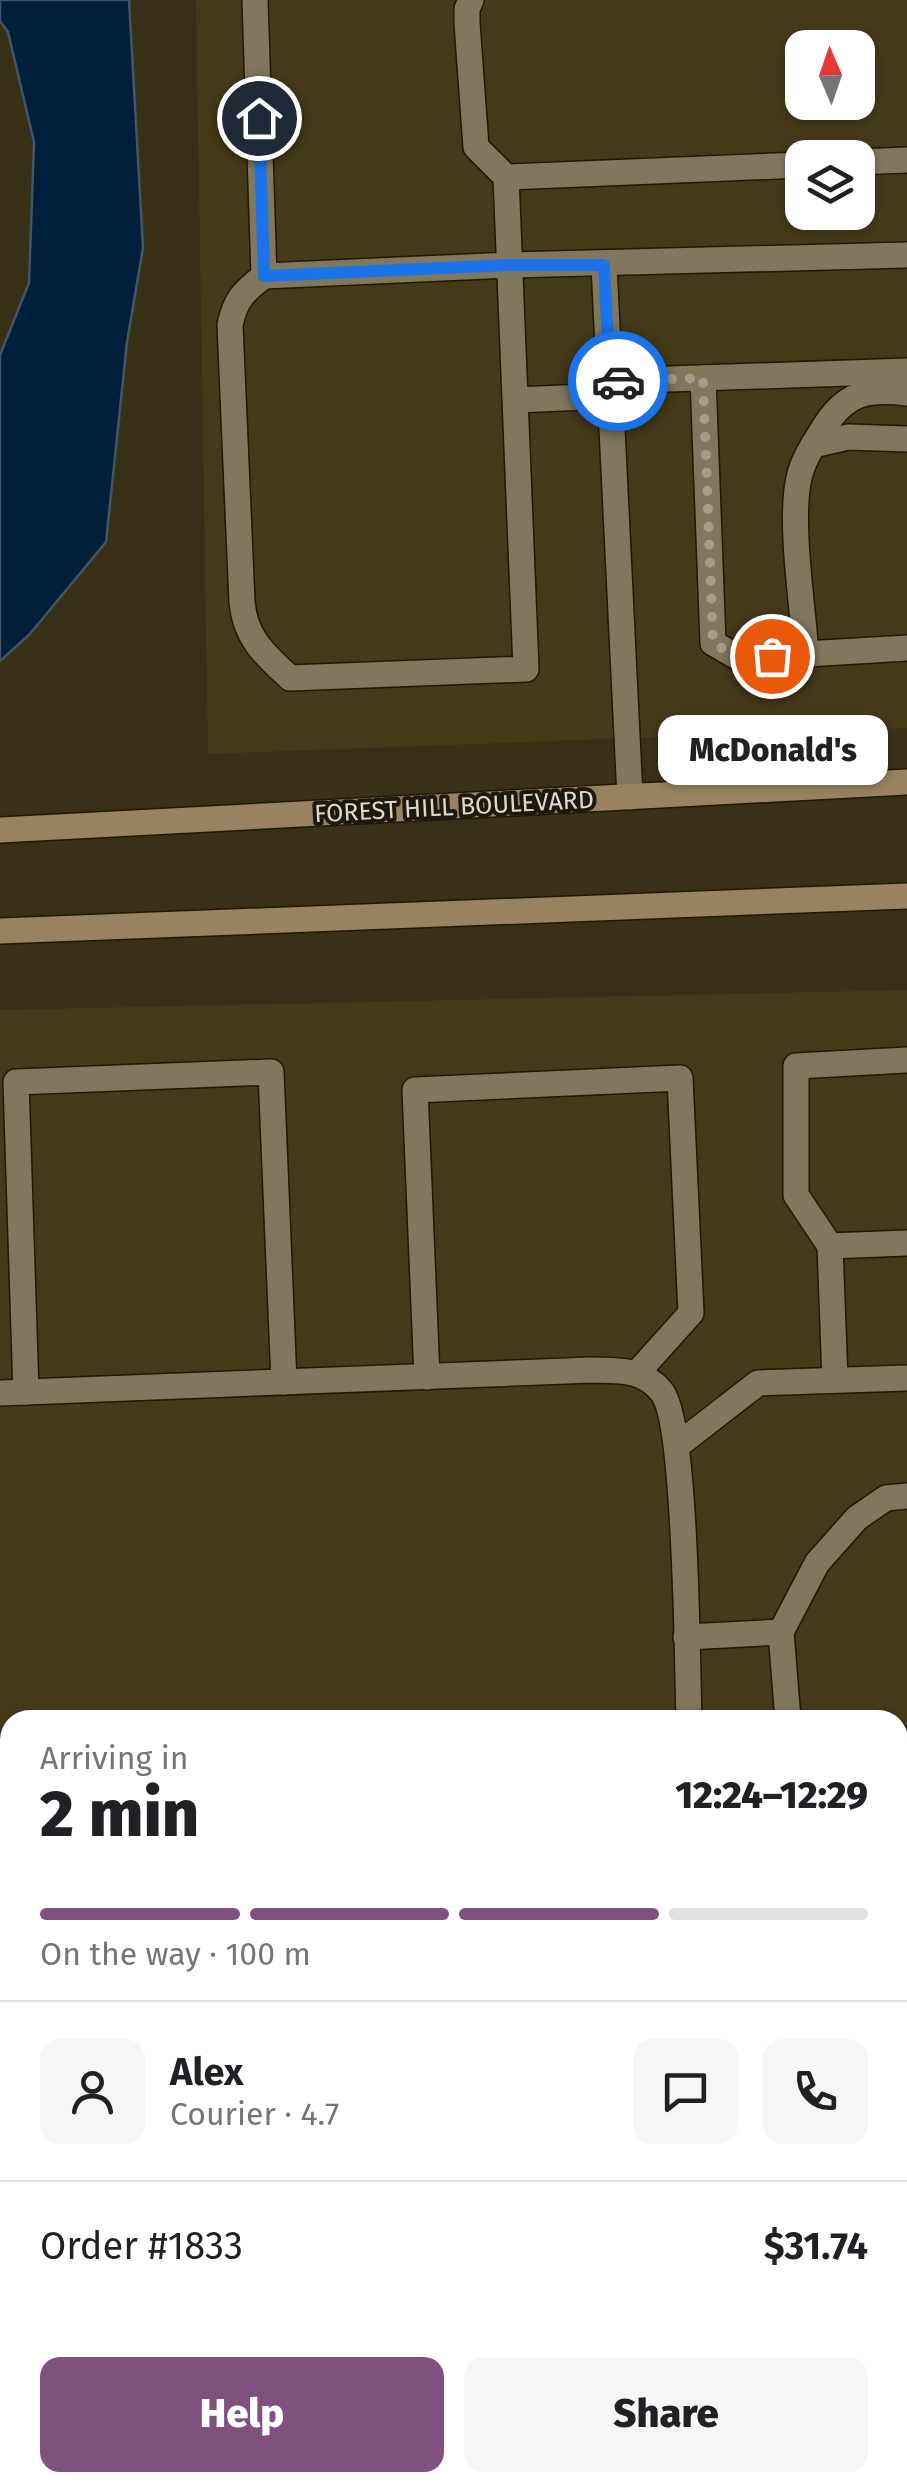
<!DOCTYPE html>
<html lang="en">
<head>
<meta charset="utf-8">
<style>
	body { margin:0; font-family:"Fira Sans",sans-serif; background:#f6f6f6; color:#202124; height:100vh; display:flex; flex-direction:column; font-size:38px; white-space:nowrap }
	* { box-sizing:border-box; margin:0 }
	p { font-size:32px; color:#757577 }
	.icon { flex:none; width:55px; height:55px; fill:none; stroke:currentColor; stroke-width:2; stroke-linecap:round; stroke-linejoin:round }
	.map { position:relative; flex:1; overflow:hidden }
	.panel { position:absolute; left:0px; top:1710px; width:908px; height:782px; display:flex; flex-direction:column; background:#fff; border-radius:30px 30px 0 0; box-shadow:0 2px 8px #0004 }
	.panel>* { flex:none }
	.needle { width:65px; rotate:358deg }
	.fabs { position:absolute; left:785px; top:30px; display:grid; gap:20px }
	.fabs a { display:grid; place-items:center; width:90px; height:90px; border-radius:20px; background:#fff; box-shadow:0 2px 8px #0004; font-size:50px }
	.pin { position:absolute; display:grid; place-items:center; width:85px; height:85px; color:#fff; margin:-42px; border:5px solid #fff; border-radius:50%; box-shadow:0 2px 10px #0007 }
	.courier { position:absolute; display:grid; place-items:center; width:100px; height:100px; margin:-50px; border:8px solid #1a73e8; border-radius:50%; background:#fff; color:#222; box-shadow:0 2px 12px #0007 }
	.bubble { position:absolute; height:70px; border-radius:20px; background:#fff; box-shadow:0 2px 8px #0004; font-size:32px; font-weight:800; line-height:70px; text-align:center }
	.overview em { font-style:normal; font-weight:800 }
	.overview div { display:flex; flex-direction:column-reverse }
	.overview { display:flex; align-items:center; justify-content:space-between; height:170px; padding:0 40px }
	h1 { font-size:65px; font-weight:800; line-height:75px }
	.bar { display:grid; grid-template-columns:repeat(4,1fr); gap:15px 10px; align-content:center; height:120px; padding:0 40px }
	.bar i { height:12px; border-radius:8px; background:#e0e0e0 }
	.bar .current { background:#80507f }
	.bar p { grid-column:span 4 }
	.line { display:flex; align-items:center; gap:25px; padding:0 40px; border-top:2px solid #e0e0e0 }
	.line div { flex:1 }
	.round { display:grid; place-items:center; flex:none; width:105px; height:105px; border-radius:20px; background:#f6f6f6 }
	.button { display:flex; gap:20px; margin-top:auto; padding:20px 40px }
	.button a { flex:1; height:115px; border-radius:20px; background:#80507f; color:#fff; font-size:40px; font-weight:800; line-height:115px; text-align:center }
	.button a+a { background:#f6f6f6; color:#202124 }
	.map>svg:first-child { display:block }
	.built { fill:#453a19; fill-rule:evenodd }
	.water { fill:#001f3a; stroke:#435665; stroke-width:2.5 }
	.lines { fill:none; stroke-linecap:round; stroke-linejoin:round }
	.service-casing { stroke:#201801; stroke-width:28 }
	.secondary-casing { stroke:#201801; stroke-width:28 }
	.service { stroke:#81775c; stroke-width:25 }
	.secondary { stroke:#998260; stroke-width:25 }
	.done { stroke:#a49d8c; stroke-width:10; stroke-dasharray:0 18 }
	.route { stroke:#1a73e8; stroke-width:12 }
	.labels { text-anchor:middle; stroke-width:8; stroke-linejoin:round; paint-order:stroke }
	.street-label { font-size:25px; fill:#ded8ca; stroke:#1d190e }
</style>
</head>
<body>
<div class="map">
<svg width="907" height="2492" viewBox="0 0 907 2492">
	<rect width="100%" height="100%" fill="#393018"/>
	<!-- built -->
	<g class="built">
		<path d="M196 0H907V728L208 754ZM802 48H858V102H802ZM802 158H858V212H802Z"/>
		<path d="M907 990V2492H0V1010ZM10 1720H898V2482H10Z"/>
	</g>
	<!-- water -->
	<polygon class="water" points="0,0 129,0 143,248 127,342 106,542 29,635 0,661 0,355 29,283 34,142 8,32 0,21"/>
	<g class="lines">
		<defs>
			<g id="service">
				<polyline points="255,0 264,276 511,265 907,255"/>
				<polyline points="858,162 907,160"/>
				<polyline points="506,177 802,165"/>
				<polyline points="604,265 630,797"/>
				<path d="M264 276C244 291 235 300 230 325L242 602C245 638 265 655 290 678L526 669 506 177 476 147 467 23V9L471 0"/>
				<polyline points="703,378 713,643 739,658 907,648"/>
				<polyline points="610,381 907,371"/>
				<polyline points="516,400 610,396"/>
				<polyline points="813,445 848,437 907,439"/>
				<path d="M806 655C803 606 789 522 799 478 803 460 813 445 823 429 845 393 867 388 907 393"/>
				<polyline points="830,1246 796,1195 796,1066 907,1060"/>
				<polyline points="427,1377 415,1090 680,1078 691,1313 638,1372"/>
				<polyline points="835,1380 830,1246 907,1243"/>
				<polyline points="26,1392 16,1082 271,1072 284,1382"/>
				<path d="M0 1393 591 1370C618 1371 642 1368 661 1391 687 1420 687 1667 689 1720"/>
				<polyline points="678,1445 758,1383 907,1378"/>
				<polyline points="686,1637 781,1632"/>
				<polyline points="788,1720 781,1632 817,1563 857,1518 886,1498 907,1496"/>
				<polyline points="898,1776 907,1776"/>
				<polyline points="898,1876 907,1876"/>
				<polyline points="898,1932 907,1931"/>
				<polyline points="898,2009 907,2008"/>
				<polyline points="898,2218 900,2218 906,2492"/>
				<polyline points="0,2289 10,2298"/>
				<polyline points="235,2482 244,2486 336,2482"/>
			</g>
			<g id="secondary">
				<polyline points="0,830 907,782"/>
				<polyline points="0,931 907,896"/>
			</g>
		</defs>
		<!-- service casing -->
		<use href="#service" class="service-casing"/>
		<!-- secondary casing -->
		<use href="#secondary" class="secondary-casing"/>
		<!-- service -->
		<use href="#service" class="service"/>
		<!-- secondary -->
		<use href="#secondary" class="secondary"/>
	</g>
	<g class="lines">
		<!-- done -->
		<polyline class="done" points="618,381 703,378 713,643 739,658 772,656"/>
		<!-- route -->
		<polyline class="route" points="259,118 264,276 511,265 604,265 610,381 618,381"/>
	</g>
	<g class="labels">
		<!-- street labels -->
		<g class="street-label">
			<text transform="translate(454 806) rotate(-3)" y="9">FOREST HILL BOULEVARD</text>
		</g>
	</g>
</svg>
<div class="fabs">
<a><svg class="needle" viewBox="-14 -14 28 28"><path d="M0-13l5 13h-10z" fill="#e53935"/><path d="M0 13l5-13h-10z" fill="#757577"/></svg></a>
<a><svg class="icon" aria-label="layers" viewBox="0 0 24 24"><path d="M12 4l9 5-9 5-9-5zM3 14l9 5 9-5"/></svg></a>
</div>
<div class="pin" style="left:772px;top:656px;background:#ea580c"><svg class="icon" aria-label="bag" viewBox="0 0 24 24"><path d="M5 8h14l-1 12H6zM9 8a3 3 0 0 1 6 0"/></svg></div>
<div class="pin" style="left:259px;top:118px;background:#1f2937"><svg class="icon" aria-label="home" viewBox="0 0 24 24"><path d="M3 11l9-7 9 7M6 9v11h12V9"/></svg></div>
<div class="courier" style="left:618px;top:381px"><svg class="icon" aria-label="car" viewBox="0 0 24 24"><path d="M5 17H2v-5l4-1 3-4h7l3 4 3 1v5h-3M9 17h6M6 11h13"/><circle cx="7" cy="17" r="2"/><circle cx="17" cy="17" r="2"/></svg></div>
<div class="bubble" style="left:658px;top:715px;width:230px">McDonald's</div>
<section class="panel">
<div class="overview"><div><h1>2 min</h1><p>Arriving in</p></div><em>12:24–12:29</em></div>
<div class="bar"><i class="current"></i><i class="current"></i><i class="current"></i><i></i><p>On the way · 100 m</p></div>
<div class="line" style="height:180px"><a class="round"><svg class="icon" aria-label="person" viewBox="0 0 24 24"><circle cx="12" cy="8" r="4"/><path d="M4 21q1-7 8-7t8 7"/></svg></a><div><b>Alex</b><p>Courier · 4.7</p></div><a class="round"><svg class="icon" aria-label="chat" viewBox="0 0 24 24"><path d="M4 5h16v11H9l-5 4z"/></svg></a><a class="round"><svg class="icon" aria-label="phone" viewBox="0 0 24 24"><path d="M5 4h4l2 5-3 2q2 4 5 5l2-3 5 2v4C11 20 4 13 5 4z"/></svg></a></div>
<div class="line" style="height:130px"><div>Order #1833</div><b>$31.74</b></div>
<div class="button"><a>Help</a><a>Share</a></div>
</section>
</div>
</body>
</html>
